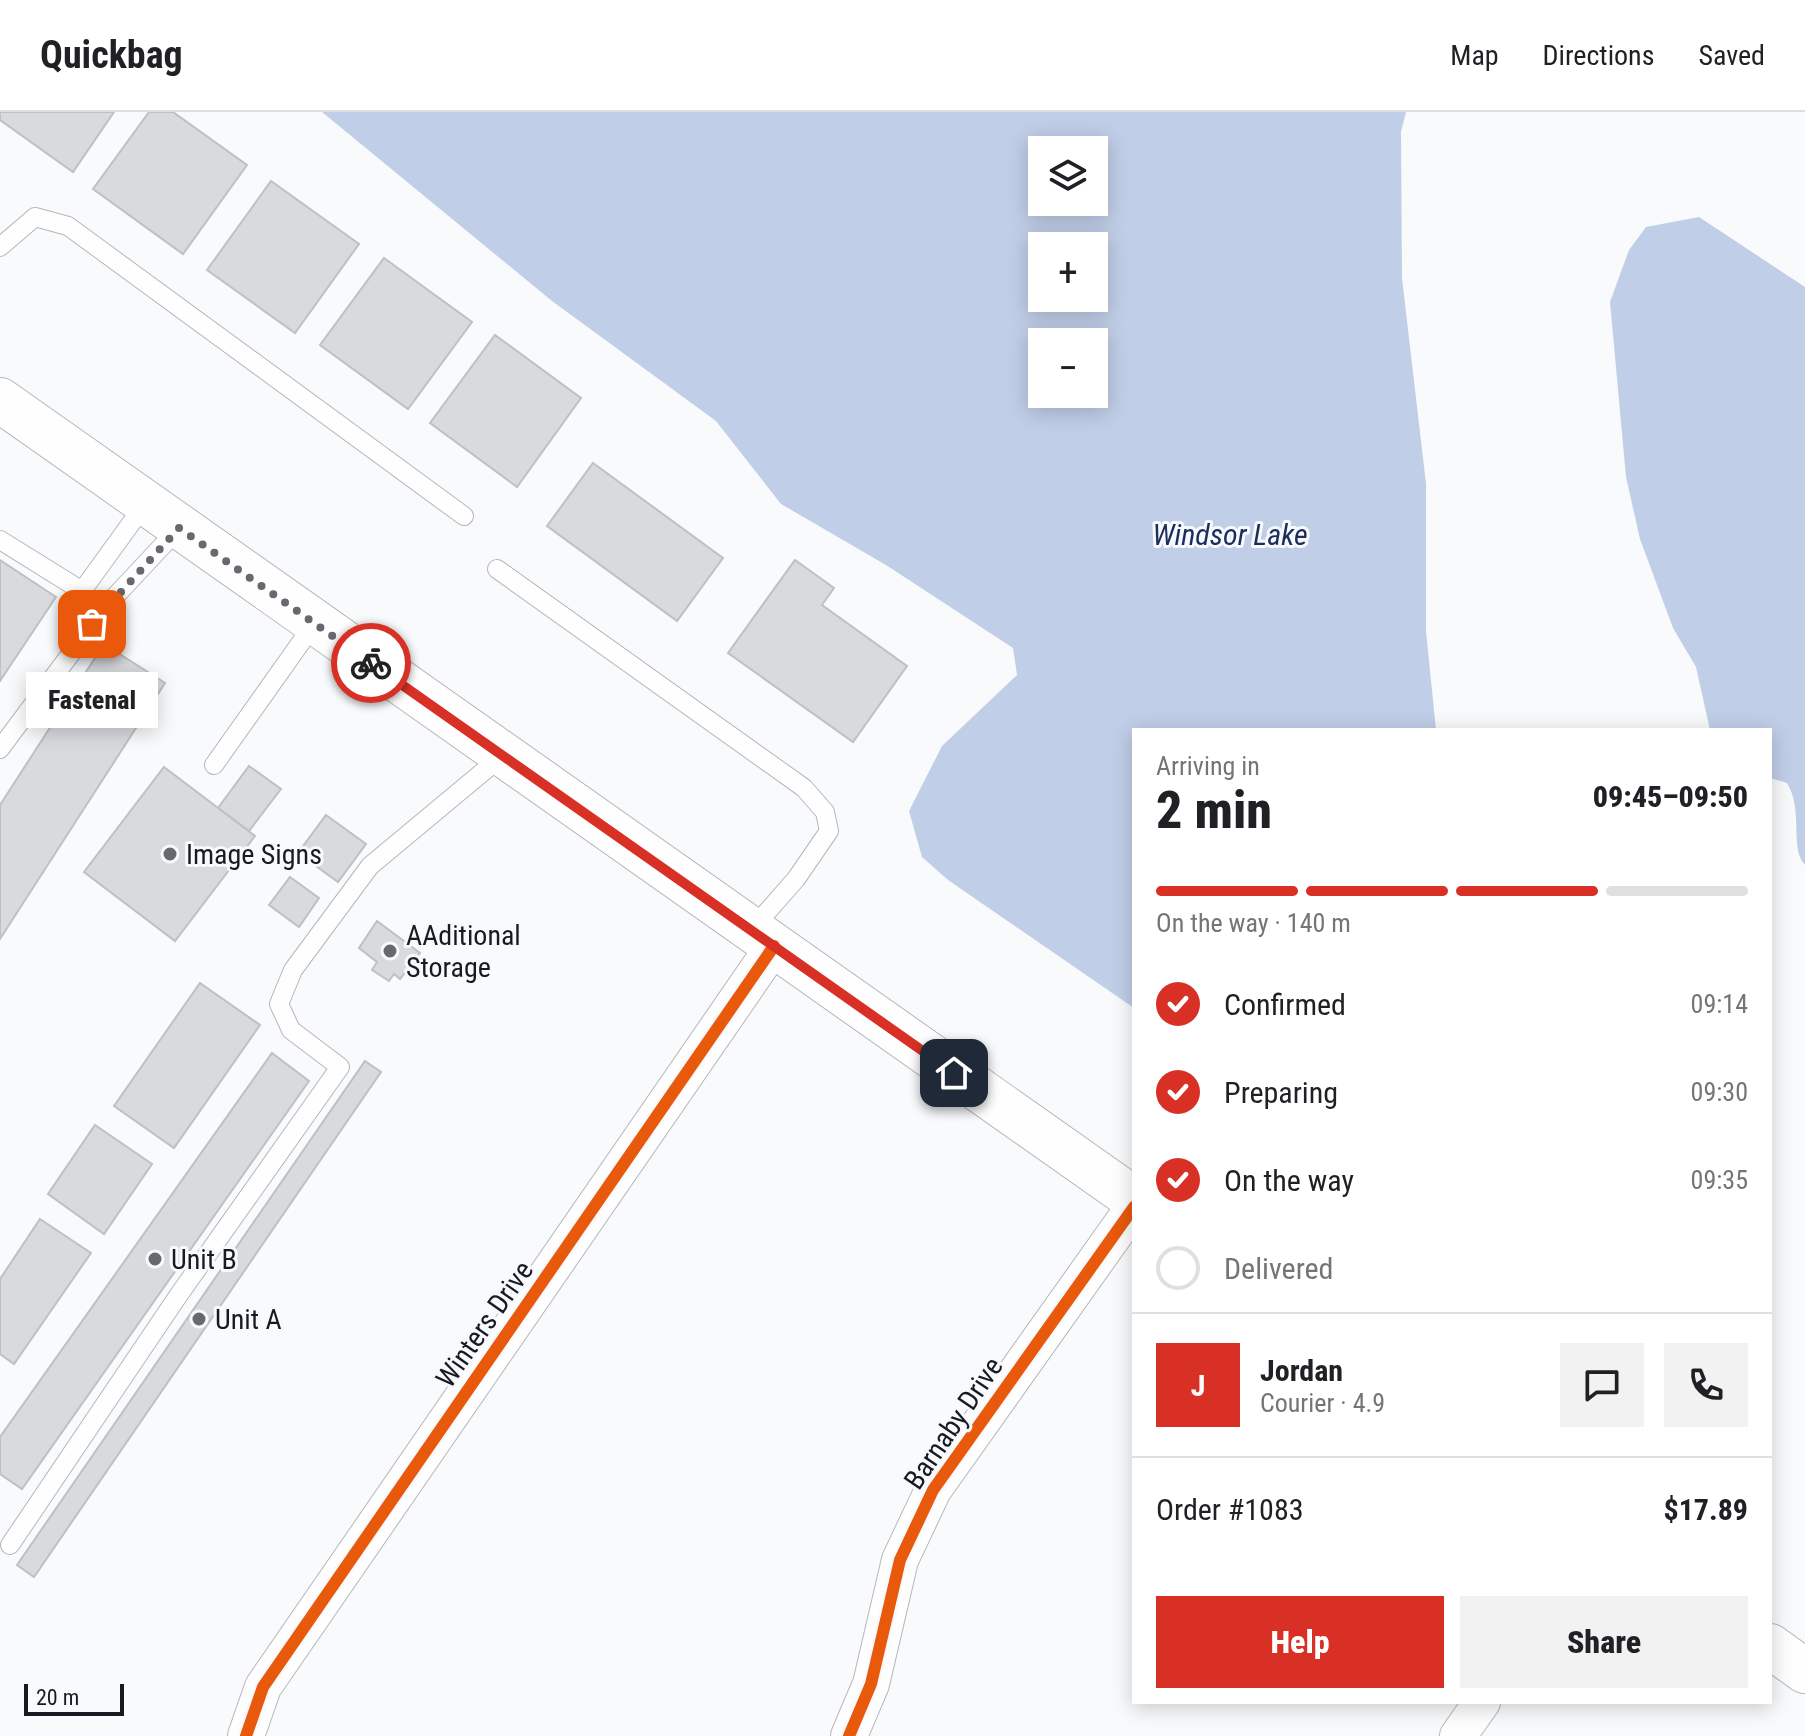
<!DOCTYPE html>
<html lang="en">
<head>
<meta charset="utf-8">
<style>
	body { margin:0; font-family:"Roboto Condensed",sans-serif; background:#f2f2f2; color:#202124; height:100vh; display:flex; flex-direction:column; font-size:30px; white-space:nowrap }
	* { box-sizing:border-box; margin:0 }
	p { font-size:26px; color:#757577 }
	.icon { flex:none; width:44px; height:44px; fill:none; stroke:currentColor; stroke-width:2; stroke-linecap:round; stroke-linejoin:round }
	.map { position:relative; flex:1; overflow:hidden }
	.panel { position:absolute; left:1132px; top:616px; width:640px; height:976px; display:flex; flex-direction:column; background:#fff; border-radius:0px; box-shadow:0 4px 20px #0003 }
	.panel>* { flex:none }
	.fabs { position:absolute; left:1028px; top:24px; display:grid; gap:16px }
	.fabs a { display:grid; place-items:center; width:80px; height:80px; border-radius:0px; background:#fff; box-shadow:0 4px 20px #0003; font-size:40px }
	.scale { position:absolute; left:24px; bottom:20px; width:100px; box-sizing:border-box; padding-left:8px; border:4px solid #171b21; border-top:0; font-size:22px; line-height:28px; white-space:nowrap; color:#171b21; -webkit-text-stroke:6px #f7f9fd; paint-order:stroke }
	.pin { position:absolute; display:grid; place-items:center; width:68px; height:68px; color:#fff; margin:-34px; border-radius:16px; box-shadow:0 4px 12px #0006 }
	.courier { position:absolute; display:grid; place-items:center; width:80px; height:80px; margin:-40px; border:6px solid #d93025; border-radius:50%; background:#fff; color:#222; box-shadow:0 2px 10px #0007 }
	.bubble { position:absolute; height:56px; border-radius:0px; background:#fff; box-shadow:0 4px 20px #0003; font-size:26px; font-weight:800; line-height:56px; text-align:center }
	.head em { font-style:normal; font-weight:800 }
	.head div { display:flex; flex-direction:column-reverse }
	.head { display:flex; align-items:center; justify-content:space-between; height:136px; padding:0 24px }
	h1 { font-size:52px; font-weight:800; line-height:60px }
	.bar { display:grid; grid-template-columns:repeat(4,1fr); gap:12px 8px; align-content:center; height:96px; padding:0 24px }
	.bar i { height:10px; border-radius:6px; background:#e0e0e0 }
	.bar .current { background:#d93025 }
	.bar p { grid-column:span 4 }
	.line { display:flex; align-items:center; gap:20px; padding:0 24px; border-top:2px solid #e0e0e0 }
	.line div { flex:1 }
	.round { display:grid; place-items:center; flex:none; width:84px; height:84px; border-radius:0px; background:#f2f2f2 }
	ol { padding:0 24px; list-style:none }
	li { display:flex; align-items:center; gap:24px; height:88px }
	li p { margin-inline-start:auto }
	li .icon { padding:8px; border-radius:50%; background:#d93025; color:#fff; stroke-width:4 }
	li:last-child { color:#757577 }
	li i { width:44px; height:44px; border:4px solid #e0e0e0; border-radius:50% }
	.button { display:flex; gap:16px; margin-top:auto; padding:16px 24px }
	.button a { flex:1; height:92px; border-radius:0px; background:#d93025; color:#fff; font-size:32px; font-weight:800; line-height:92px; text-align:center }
	.button a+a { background:#f2f2f2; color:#202124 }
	header { display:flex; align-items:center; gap:48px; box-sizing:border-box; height:112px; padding:0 40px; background:#fff; border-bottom:2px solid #e0e0e0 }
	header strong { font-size:38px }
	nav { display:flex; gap:44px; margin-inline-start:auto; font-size:28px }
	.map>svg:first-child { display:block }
	.water { fill:#c1cee7; fill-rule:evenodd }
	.building { fill:#d8dade; stroke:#bdc0c4; stroke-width:2 }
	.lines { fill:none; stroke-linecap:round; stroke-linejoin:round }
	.service-casing { stroke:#b4b7bb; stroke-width:20 }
	.minor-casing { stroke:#b4b7bb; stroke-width:38 }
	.secondary-casing { stroke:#b4b7bb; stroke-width:46 }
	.service { stroke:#fefeff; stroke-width:18 }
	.minor { stroke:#fefeff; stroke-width:36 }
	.secondary { stroke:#fefeff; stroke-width:44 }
	.cycleway-casing { stroke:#f7f9fd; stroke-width:17 }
	.cycleway { stroke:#e8590c; stroke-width:12 }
	.done { stroke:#66696e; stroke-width:8; stroke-dasharray:0 14.4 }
	.route { stroke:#d93025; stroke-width:10 }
	.poi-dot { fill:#66696e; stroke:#f7f9fd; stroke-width:3 }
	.labels { text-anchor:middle; stroke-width:6; stroke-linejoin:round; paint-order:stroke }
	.poi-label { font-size:28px; fill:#171b21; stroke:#f7f9fd; text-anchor:start }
	.street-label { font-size:28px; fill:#171b21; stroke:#f7f9fd }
	.water-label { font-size:30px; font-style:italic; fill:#192e5a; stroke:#f7f9fd }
</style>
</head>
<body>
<header>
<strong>Quickbag</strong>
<nav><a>Map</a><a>Directions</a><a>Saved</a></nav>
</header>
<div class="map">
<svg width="1805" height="1624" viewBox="0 0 1805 1624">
	<rect width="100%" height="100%" fill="#f8fafc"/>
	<!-- water -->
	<g class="water">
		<path d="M322 0H1406L1401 20 1402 166 1426 372V519L1436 618H1134V896L948 768 922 745 909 699 942 634 1017 563 1013 536 886 453 781 392 716 309 552 189ZM1042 38H1094V90H1042ZM1042 134H1094V186H1042ZM1042 230H1094V282H1042Z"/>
		<path d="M1699 105 1805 175V753C1789 736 1804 698 1787 671L1770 666V618H1710L1696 555 1673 516 1640 427 1626 365 1610 190 1629 138 1646 115Z"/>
	</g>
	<!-- building -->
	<g class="building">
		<polygon points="0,0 114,0 73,60 0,8"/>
		<polygon points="149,0 173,0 247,53 183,142 93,77"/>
		<polygon points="271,69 359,132 295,221 207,158"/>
		<polygon points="384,146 472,210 408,297 320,233"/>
		<polygon points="495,223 581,286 517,375 430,311"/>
		<polygon points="593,351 723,446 677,509 547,414"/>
		<polygon points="0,448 56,485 0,569"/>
		<polygon points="795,448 834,476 822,493 907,554 853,630 728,541"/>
		<polygon points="104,532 165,571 0,827 0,693"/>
		<polygon points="249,654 281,677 249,719 218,696"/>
		<polygon points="164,655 255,724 175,829 84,760"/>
		<polygon points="326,703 366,732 338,770 298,741"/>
		<polygon points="290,765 319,786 299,815 269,793"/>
		<polygon points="377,809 420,841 400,867 394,862 389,869 372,858 377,850 359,836"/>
		<polygon points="200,871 260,913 174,1036 114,994"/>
		<polygon points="272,941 309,969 22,1377 0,1362 0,1325"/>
		<polygon points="365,949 381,960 34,1465 17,1453"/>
		<polygon points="95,1013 152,1052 104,1122 48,1082"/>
		<polygon points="40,1107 91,1141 14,1252 0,1242 0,1167"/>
	</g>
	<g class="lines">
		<defs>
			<g id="service">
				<polyline points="0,135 35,105 68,114 464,404"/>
				<polyline points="0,428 82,479 145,392"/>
				<polyline points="497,457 804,676 825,700 829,719 796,767 751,818"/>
				<polyline points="0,637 107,493 179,416"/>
				<polyline points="214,653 314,512"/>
				<polyline points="10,1433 178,1184 340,955 291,918 279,892 293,858 370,754 502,644"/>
			</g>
			<g id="minor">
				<polyline points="246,1624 263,1575 774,834"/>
				<polyline points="849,1624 871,1572 900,1448 933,1378 1134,1095"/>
				<polyline points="1458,1624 1482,1590"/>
			</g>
			<g id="secondary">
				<polyline points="0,288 1134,1087"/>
				<polyline points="1770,1534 1805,1559"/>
			</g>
		</defs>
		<!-- service casing -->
		<use href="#service" class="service-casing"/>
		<!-- minor casing -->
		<use href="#minor" class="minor-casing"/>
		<!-- secondary casing -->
		<use href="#secondary" class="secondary-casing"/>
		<!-- service -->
		<use href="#service" class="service"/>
		<!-- minor -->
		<use href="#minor" class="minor"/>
		<!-- secondary -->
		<use href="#secondary" class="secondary"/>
		<defs>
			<g id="cycleway">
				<polyline points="246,1624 263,1575 774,834"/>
				<polyline points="849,1624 871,1572 900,1448 933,1378 1134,1095"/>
			</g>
		</defs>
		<!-- cycleway casing -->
		<use href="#cycleway" class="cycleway-casing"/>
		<!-- cycleway -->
		<use href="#cycleway" class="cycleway"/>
	</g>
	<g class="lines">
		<!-- done -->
		<polyline class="done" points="92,512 179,416 371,551"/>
		<!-- route -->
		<polyline class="route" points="371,551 954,961"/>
	</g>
	<!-- markers -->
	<g class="poi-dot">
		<circle cx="170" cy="742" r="8"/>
		<circle cx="390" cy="839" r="8"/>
		<circle cx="155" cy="1147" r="8"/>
		<circle cx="199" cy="1207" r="8"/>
	</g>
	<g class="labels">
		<!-- poi labels -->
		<g class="poi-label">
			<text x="186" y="752">Image Signs</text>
			<text x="406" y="833">AAditional<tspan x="406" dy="32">Storage</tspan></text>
			<text x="171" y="1157">Unit B</text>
			<text x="215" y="1217">Unit A</text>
		</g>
		<!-- street labels -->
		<g class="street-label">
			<text transform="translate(484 1212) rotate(-55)" y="10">Winters Drive</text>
			<text transform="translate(953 1311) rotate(-56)" y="10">Barnaby Drive</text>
		</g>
		<!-- water labels -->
		<g class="water-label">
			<text x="1230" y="433">Windsor Lake</text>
		</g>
	</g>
</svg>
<div class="fabs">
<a><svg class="icon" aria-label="layers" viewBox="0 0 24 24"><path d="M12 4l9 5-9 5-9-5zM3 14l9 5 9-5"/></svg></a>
<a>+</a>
<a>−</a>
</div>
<div class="scale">20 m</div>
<div class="pin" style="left:92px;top:512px;background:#ea580c"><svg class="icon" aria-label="bag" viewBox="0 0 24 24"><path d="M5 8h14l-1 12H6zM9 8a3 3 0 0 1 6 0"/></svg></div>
<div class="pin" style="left:954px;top:961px;background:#1f2937"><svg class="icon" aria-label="home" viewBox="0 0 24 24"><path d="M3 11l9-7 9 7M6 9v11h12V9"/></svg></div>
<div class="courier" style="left:371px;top:551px"><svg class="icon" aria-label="bike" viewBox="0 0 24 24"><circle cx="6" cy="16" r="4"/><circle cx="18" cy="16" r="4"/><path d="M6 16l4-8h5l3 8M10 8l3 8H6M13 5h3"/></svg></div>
<div class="bubble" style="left:26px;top:560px;width:132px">Fastenal</div>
<section class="panel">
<div class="head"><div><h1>2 min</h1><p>Arriving in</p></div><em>09:45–09:50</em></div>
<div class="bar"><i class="current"></i><i class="current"></i><i class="current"></i><i></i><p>On the way · 140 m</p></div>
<ol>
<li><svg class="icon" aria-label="check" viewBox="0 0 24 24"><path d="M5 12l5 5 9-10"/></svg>Confirmed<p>09:14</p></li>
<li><svg class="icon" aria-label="check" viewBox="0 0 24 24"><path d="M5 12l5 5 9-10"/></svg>Preparing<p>09:30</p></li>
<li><svg class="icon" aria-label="check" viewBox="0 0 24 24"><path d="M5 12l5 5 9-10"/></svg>On the way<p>09:35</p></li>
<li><i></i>Delivered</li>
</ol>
<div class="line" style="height:144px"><b class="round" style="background:#d93025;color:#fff">J</b><div><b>Jordan</b><p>Courier · 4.9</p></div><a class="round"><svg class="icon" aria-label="chat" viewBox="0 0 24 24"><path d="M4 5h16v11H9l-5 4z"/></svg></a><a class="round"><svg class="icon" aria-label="phone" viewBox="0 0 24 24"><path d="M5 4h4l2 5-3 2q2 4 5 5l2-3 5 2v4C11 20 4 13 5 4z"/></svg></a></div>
<div class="line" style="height:104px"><div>Order #1083</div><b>$17.89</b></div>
<div class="button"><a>Help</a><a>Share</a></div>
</section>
</div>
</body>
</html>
